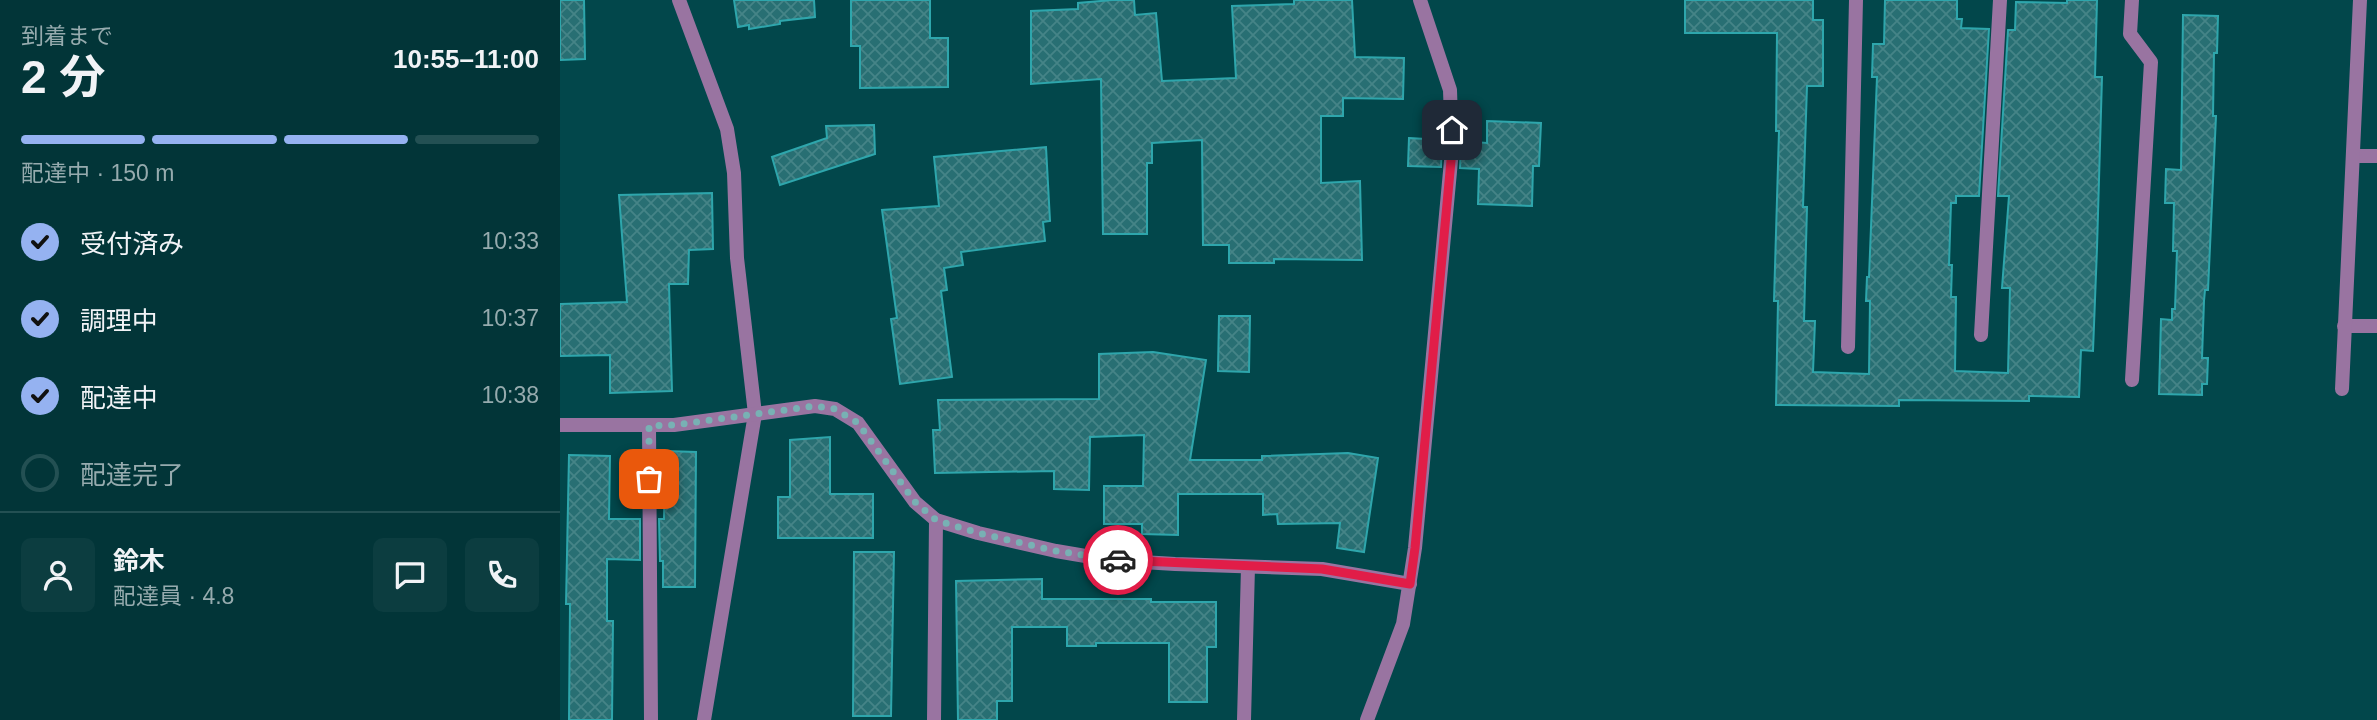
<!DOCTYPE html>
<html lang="ja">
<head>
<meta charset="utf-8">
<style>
	body { margin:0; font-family:Helvetica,"Noto Sans JP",sans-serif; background:#0c3d40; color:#f1f3f6; height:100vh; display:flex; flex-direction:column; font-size:26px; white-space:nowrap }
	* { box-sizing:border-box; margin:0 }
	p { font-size:23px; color:#96abae }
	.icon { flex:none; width:38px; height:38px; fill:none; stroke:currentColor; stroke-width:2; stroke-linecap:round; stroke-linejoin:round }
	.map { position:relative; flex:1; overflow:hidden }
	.drawer { display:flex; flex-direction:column; background:#023538; width:560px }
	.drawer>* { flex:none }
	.pin { position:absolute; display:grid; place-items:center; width:60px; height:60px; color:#fff; margin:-30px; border-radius:14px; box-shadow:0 4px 10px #0006 }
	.courier { position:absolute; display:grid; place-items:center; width:70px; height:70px; margin:-35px; border:5px solid #e11d48; border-radius:50%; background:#fff; color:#222; box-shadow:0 2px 9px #0007 }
	.headline em { font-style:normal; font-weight:700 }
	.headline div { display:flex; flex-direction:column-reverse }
	.headline { display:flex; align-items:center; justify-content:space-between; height:119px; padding:0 21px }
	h1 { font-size:46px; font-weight:700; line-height:52px }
	.bar { display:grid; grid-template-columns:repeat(4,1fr); gap:10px 7px; align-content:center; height:84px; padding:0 21px }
	.bar i { height:9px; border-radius:5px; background:#235053 }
	.bar .selected { background:#95b2f1 }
	.bar p { grid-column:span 4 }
	.line { display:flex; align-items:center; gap:18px; padding:0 21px; border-top:2px solid #235053 }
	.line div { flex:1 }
	.round { display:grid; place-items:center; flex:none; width:74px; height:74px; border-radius:10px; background:#0c3d40 }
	ol { padding:0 21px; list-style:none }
	li { display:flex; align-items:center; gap:21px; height:77px }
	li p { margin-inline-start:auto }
	li .icon { padding:7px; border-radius:50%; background:#95b2f1; color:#111; stroke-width:4 }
	li:last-child { color:#96abae }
	li i { width:38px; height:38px; border:4px solid #235053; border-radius:50% }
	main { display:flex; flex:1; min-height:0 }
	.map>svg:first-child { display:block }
	.building { fill:url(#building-cross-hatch); stroke:#2ea6ac; stroke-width:2 }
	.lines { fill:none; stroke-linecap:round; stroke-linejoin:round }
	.minor { stroke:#9974a1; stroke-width:14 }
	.done { stroke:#78b1b4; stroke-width:7; stroke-dasharray:0 12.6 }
	.route { stroke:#e11d48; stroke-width:9 }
</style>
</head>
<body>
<main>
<section class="drawer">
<div class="headline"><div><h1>2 分</h1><p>到着まで</p></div><em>10:55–11:00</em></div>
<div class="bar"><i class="selected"></i><i class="selected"></i><i class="selected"></i><i></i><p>配達中 · 150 m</p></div>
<ol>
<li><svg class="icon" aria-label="check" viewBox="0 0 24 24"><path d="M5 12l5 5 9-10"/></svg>受付済み<p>10:33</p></li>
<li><svg class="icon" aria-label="check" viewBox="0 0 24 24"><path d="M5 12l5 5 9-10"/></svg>調理中<p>10:37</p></li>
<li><svg class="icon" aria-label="check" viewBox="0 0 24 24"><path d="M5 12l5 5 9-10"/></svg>配達中<p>10:38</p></li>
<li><i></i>配達完了</li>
</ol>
<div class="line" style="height:126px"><a class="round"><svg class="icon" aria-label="person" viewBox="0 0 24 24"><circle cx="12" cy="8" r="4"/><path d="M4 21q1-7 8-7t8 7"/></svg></a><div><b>鈴木</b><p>配達員 · 4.8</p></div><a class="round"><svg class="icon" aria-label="chat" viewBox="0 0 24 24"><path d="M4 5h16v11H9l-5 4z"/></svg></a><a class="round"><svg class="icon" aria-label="phone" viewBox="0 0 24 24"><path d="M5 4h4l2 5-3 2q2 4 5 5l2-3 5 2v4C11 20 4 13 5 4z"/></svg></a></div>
</section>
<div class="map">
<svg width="1817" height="720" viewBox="0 0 1817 720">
	<defs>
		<pattern id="building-cross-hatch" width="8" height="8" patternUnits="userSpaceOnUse" patternTransform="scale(1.75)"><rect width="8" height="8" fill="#286f73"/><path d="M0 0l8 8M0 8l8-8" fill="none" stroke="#458487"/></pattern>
	</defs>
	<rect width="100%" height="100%" fill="#02474b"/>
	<!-- building -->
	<g class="building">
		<polygon points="0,0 24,0 25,59 0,60"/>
		<polygon points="174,0 254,0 255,17 220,21 220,24 189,29 189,25 178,27"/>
		<polygon points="291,0 370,0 370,38 388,38 388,87 300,88 300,46 291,46"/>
		<polygon points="552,0 574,0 575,15 596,13 602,81 676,78 672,6 734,4 734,0 792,0 795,57 844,58 843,99 783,98 783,116 761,116 761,183 800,181 802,260 714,259 714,263 669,263 669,245 643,245 642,140 592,143 592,163 587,163 587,234 543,234 541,79 471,84 471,11 518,9 518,3"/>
		<polygon points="1125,0 1253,0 1253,20 1263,20 1263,86 1247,86 1243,207 1247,207 1244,321 1255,321 1253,372 1309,374 1310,301 1306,301 1307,277 1309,277 1317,77 1312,77 1313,44 1324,44 1325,0 1397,0 1397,19 1402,19 1401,28 1429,29 1419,196 1396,196 1396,203 1391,203 1389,265 1392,265 1391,297 1396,297 1395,371 1448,373 1450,288 1442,288 1449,196 1438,196 1448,30 1455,30 1456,2 1507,3 1507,0 1537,0 1535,77 1542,77 1537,248 1533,351 1521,350 1519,397 1469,396 1469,401 1339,400 1339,406 1216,405 1218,301 1214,301 1219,131 1216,131 1217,33 1125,33"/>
		<polygon points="1623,15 1658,16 1657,53 1654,53 1653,116 1656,116 1648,290 1645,290 1644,301 1642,358 1648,358 1647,384 1642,384 1642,395 1599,394 1601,319 1612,320 1612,309 1615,309 1617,251 1613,251 1614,203 1605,203 1606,169 1621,170"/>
		<polygon points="927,121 981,123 979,166 973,166 972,206 918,204 919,169 900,168 901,141 927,143"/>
		<polygon points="314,125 315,154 220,185 212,157 267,138 266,126"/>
		<polygon points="849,138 882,140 881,167 848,166"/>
		<polygon points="486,147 490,221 483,222 485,241 401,252 403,265 384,268 387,290 381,291 392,377 340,384 331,319 337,318 322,210 379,206 374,157"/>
		<polygon points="152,193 153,249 129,250 128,284 109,284 112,391 50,393 50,355 0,356 0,304 67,302 59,195"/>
		<polygon points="659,316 690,316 689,372 658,371"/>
		<polygon points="593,352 646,360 630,460 702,460 702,456 788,453 818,458 804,552 777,548 780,523 718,524 717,514 703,515 703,494 618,494 618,535 582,534 582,524 544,524 544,486 583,486 584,435 530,437 529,490 494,489 494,471 375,473 373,430 380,430 378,400 539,399 539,354"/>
		<polygon points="270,437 270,494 313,494 313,538 218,538 218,497 230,497 230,440"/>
		<polygon points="105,451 136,452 135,587 103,587 103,561 100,561 99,519 104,519"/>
		<polygon points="9,455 50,456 49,519 80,519 80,560 47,559 47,621 53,621 52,720 9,720 10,604 6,604"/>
		<polygon points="294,552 334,552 331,716 293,716"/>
		<polygon points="482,579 482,599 591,599 591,602 656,602 656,647 647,647 647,702 609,702 609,643 536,643 536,646 507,646 507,627 452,627 452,701 437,701 437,720 398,720 396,581"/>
	</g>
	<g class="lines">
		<!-- minor -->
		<g class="minor">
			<polyline points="119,0 167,129 174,173 177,258 195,414 144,720"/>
			<polyline points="1572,0 1570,34 1591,62 1572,380"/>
			<polyline points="1793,156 1817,156"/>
			<polyline points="1784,326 1817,326"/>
			<polyline points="1421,335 1440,0"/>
			<polyline points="1288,347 1296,0"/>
			<polyline points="1782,389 1800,0"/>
			<polyline points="0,425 114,425 255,406 275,409 298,423 355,502 376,520 418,533 496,551 549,560 615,564 762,569 850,584"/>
			<polyline points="89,426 91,720"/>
			<polyline points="374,720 376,520"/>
			<polyline points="684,720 688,567"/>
			<polyline points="807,720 843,624 855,548 892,150 890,90 860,0"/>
		</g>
	</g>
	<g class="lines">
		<!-- done -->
		<polyline class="done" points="89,479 89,426 114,425 255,406 275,409 298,423 355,502 376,520 418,533 496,551 558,560"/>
		<!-- route -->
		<polyline class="route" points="558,560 762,569 850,584 855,548 892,150 892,130"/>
	</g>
</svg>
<div class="pin" style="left:89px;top:479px;background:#ea580c"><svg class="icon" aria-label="bag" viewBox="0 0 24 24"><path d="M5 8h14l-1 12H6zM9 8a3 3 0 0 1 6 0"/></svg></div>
<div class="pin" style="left:892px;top:130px;background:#1f2937"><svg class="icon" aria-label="home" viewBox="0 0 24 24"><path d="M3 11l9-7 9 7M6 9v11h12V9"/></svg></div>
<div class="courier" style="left:558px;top:560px"><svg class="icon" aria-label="car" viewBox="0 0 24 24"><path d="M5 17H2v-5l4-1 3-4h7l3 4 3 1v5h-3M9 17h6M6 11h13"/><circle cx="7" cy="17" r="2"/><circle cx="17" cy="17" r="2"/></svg></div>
</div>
</main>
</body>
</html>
